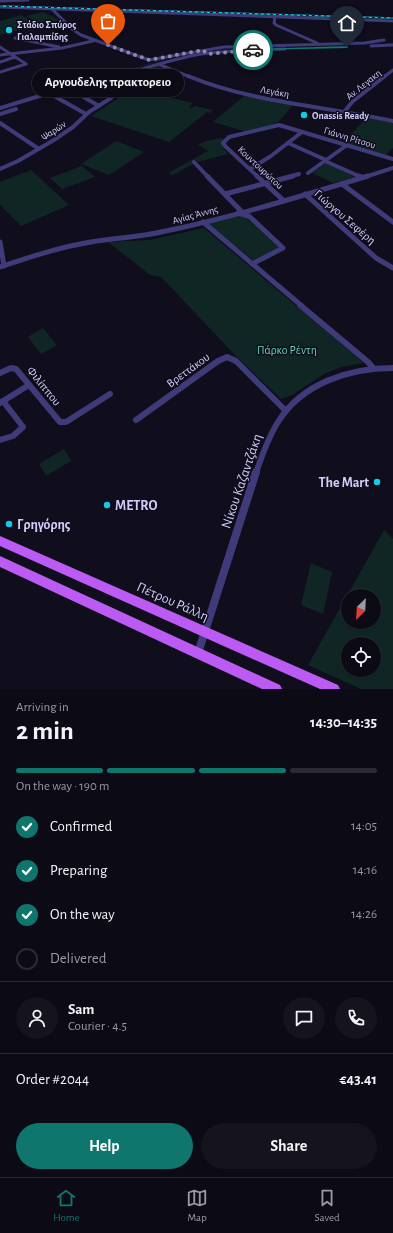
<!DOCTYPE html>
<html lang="en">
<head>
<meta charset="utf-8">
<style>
	body { margin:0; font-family:"Alegreya Sans",sans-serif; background:#15131e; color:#f1f3f6; height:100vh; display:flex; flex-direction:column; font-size:15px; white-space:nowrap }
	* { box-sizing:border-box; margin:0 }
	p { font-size:13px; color:#9a9aa0 }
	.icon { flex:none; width:22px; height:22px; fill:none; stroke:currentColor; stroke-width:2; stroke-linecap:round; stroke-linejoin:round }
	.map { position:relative; height:689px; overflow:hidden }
	.drawer { display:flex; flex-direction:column; background:#0c0a15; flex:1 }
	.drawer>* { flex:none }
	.needle { width:26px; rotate:204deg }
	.buttons { position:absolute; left:341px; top:589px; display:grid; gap:8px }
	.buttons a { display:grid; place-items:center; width:40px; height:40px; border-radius:50%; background:#0c0a15; box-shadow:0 1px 3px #0004,0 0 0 1px #2c2b34; font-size:20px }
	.pin { position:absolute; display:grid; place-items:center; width:34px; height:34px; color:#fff; margin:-41px -17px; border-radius:50% 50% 50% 0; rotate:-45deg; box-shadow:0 0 4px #0007 }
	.pin .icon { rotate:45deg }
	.courier { position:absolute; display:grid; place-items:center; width:40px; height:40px; margin:-20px; border:3px solid #0f766e; border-radius:50%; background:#fff; color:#222; box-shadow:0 1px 5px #0007 }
	.bubble { position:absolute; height:28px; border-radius:14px; background:#0c0a15; box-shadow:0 1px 3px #0004,0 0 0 1px #2c2b34; font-size:13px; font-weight:600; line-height:28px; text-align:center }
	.headline em { font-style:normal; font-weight:600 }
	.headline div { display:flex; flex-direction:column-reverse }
	.headline { display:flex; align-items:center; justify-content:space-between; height:68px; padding:0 16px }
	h1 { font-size:26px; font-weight:600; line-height:30px }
	.bar { display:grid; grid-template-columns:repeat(4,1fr); gap:6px 4px; align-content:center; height:48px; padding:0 16px }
	.bar i { height:5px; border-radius:3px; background:#2c2b34 }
	.bar .current { background:#0f766e }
	.bar p { grid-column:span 4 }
	.line { display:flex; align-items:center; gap:10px; padding:0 16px; border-top:1px solid #2c2b34 }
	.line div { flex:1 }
	.round { display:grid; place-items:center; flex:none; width:42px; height:42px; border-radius:21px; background:#15131e }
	ol { padding:0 16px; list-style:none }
	li { display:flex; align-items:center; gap:12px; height:44px }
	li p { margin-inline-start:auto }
	li .icon { padding:4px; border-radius:50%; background:#0f766e; color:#fff; stroke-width:4 }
	li:last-child { color:#9a9aa0 }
	li i { width:22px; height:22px; border:2px solid #2c2b34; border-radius:50% }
	.button { display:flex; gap:8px; margin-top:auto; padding:8px 16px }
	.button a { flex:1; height:46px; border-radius:24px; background:#0f766e; color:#fff; font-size:16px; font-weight:600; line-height:46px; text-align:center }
	.button a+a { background:#15131e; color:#f1f3f6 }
	.dock { display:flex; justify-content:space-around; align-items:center; height:56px; border-top:1px solid #2c2b34; background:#0c0a15; font-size:11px; color:#9a9aa0 }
	.dock a { display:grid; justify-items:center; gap:2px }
	.dock .current { color:#0f766e }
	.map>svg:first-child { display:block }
	.green { fill:#102625; fill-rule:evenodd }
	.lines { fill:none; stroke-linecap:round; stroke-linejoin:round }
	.stream-far1 { stroke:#0f213e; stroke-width:1 }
	.stream { stroke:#0f213e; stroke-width:1.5 }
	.minor-far4 { stroke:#3e3b78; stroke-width:3 }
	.minor-far3 { stroke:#3e3b78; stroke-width:4 }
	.minor-far2 { stroke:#3e3b78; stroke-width:5 }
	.minor-far1 { stroke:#3e3b78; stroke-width:6 }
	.minor { stroke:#3e3b78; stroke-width:8 }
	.major { fill:#bb5bf3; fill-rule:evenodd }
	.rail-casing { stroke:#11cce2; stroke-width:1.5 }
	.rail { stroke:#100d1c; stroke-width:1; stroke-dasharray:3; stroke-linecap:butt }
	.route { fill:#0f766e }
	.done { stroke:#8e89ad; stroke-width:4; stroke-dasharray:0 7.2 }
	.poi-dot { fill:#11cce2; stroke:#100d1c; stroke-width:1.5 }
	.labels { text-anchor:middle; stroke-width:3; stroke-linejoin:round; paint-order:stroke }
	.far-poi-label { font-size:10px; font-weight:bold; fill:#d2ccfb; stroke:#100d1c; text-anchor:start }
	.far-street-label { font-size:10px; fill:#d2ccfb; stroke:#100d1c }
	.street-label { font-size:12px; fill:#d2ccfb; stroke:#100d1c }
	.park-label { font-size:12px; fill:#5fd5b8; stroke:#100d1c }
	.near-street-label { font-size:14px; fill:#d2ccfb; stroke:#100d1c }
	.near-poi-label { font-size:14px; font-weight:bold; fill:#d2ccfb; stroke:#100d1c; text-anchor:start }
</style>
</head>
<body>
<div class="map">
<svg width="393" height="689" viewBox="0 0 393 689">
	<rect width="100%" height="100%" fill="#100d1c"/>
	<!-- green -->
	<g class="green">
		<polygon points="43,12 59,20 42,25 26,16"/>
		<polygon points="21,15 38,25 0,35 0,21"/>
		<polygon points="156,65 178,79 172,79 165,84 154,82 108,96 91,86"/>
		<polygon points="131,90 136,90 170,98 169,99 172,98 193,103 189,107 192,108 195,106 213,110 210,113 207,112 169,142 91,116"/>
		<polygon points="244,96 294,104 278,122 260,129 247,132 213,122"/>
		<polygon points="368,116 393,122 393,148 385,156 343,143"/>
		<path d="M221 138 223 139V148L228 154 198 162 196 160 193 162 194 164C186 167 179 172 172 175L168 173 208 151 198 145 206 141Z"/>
		<polygon points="116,141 144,152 109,175 81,164"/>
		<polygon points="326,163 355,177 333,183 312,173"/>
		<polygon points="82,166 95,177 62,189 50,178"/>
		<polygon points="31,170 69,205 21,226 0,205 0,182"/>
		<polygon points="237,214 247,218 279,248 254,261 207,223"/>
		<polygon points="204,228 364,363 341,367 324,374 292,395 281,399 235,355 161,277 150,275 108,242 150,240"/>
		<polygon points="43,328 57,345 41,354 28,337"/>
		<polygon points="64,449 71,461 46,476 39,464"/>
		<path d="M384 530 393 539V689H361L308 665ZM348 596H374V622H348ZM348 644H374V670H348Z"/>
		<polygon points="311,563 332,572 323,614 301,605"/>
	</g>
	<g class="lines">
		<!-- stream-far1 -->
		<g class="stream-far1">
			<polyline points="363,44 382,44"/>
			<polyline points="387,44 393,43"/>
			<polyline points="217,50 236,48"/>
			<polyline points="107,77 171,57"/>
		</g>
		<!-- stream -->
		<polyline class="stream" points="82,85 110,76"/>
		<!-- minor-far4 -->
		<g class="minor-far4">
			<polyline points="0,1 28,0"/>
			<polyline points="0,7 393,21"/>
			<polyline points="52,9 72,29 81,35 149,60 224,47 364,43 384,40"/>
			<polyline points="275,17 274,23 276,25 317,43"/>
			<polyline points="15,38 59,47"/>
			<polyline points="371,46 393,45"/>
			<polyline points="0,47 26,64"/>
			<polyline points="0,55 62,48 93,41"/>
			<polyline points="0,62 15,57"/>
			<polyline points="158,64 190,77"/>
			<polyline points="0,72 26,64"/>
			<path d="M114 77C143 69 172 59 201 54 229 50 257 50 285 49"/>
			<polyline points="384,77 393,70"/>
		</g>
		<!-- minor-far3 -->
		<g class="minor-far3">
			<path d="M188 76C253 103 325 106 393 121"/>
			<polyline points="89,85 118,76"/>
			<polyline points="75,92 99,106"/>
			<polyline points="54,96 86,114"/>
			<polyline points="0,108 82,83"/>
			<polyline points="345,111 352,102 385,76"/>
			<polyline points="0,114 16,109"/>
			<polyline points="0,123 39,149"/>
			<polyline points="288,143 326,160"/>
			<polyline points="325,161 361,177"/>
			<polyline points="194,162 208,177"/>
			<polyline points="0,169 18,161 54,140 73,127 89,112 111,98 89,85"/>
			<polyline points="250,169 271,156 302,132"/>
			<polyline points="308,173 347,145"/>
			<polyline points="258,177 225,146 223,143 229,137 279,125 393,159"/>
			<polyline points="289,177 299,174"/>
			<polyline points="365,177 393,168"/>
		</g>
		<!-- minor-far2 -->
		<g class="minor-far2">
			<polyline points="207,176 241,211"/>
			<polyline points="257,176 283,200"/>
			<polyline points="359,176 362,177"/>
			<polyline points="342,184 393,222"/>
			<polyline points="225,194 293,176"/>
			<polyline points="305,194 376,258 393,268"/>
			<polyline points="238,213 249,216 283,248 252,264"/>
			<polyline points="203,222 302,306"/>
			<polyline points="0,242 4,266"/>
			<path d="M0 267C30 257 60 247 91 242 116 238 141 237 166 231 234 217 301 196 368 176"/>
		</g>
		<!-- minor-far1 -->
		<g class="minor-far1">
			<polyline points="300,305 368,362 373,368"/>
			<polyline points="0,373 11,368 16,369 60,422 66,422 110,394"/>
			<polyline points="0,403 29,385"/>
			<polyline points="136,420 218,361 227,357 236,361 286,411"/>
			<polyline points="0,440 13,436 23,427 3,401"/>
			<path d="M256 473C262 455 268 438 278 422 302 383 350 368 393 368"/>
		</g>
		<!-- minor -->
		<polyline class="minor" points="198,653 256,472"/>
		<!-- major -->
		<g class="major">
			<polygon points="0,536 338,685 340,689 320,689 0,546"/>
			<polygon points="0,556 280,685 282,689 262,689 0,567"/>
		</g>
		<defs>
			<polyline id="rail" points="0,6 393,18"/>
		</defs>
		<!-- rail casing -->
		<use href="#rail" class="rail-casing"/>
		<!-- rail -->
		<use href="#rail" class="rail"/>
	</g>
	<!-- route -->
	<polygon class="route" points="347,46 348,48 251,50 253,49"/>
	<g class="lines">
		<!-- done -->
		<polyline class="done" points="108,45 149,60 203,50 207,54 253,50"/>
	</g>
	<!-- markers -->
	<g class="poi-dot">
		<circle cx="9" cy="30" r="4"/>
		<circle cx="304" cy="115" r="4"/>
		<circle cx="377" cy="482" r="4"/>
		<circle cx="107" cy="505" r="4"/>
		<circle cx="9" cy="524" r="4"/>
	</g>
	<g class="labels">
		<!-- far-poi labels -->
		<g class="far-poi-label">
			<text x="17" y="28">Στάδιο Σπύρος<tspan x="17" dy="12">Γιαλαμπίδης</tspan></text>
			<text x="312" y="119">Onassis Ready</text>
		</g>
		<!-- far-street labels -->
		<g class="far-street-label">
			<text transform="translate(363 84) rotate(-39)" y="4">Αν. Λεγακη</text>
			<text transform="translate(275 91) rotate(10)" y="4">Λεγάκη</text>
			<text transform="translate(53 130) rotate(-34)" y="4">Ψαρών</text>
			<text transform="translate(350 137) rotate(17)" y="4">Γιάννη Ρίτσου</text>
			<text transform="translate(261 167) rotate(43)" y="4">Κουντουρώτου</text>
			<text transform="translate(195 214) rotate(-15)" y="4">Αγίας Άννης</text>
		</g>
		<!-- street labels -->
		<g class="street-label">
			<text transform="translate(345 217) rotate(41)" y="4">Γιώργου Σεφέρη</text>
			<text transform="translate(188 370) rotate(-36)" y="4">Βρεττάκου</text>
			<text transform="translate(44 386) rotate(51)" y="4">Φιλίππου</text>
		</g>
		<!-- park labels -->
		<g class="park-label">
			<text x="287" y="354">Πάρκο Ρέντη</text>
		</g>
		<!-- near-street labels -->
		<g class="near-street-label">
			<text transform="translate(241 481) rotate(-71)" y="5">Νίκου Καζαντζάκη</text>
			<text transform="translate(173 601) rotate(24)" y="5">Πέτρου Ράλλη</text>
		</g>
		<!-- near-poi labels -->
		<g class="near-poi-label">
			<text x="369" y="487" text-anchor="end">The Mart</text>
			<text x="115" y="510">METRO</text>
			<text x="17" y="529">Γρηγόρης</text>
		</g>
	</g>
</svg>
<div class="buttons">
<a><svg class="needle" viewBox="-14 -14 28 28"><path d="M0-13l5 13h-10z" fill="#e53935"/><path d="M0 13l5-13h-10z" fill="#9a9aa0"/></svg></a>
<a><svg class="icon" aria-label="locate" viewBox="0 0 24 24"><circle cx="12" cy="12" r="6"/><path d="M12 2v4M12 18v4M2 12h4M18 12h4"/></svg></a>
</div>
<div class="pin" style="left:108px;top:45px;background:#ea580c"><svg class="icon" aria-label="bag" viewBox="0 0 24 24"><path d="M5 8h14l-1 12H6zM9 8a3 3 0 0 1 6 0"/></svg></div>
<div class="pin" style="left:347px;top:47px;background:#1f2937"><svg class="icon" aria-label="home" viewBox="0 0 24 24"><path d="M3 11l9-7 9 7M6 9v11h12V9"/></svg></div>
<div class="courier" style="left:253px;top:50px"><svg class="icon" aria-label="car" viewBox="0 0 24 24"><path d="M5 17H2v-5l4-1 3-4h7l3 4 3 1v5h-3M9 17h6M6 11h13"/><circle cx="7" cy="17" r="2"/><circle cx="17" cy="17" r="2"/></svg></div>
<div class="bubble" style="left:32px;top:69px;width:152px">Αργουδελης πρακτορειο</div>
</div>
<section class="drawer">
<div class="headline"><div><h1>2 min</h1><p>Arriving in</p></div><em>14:30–14:35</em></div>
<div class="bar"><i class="current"></i><i class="current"></i><i class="current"></i><i></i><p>On the way · 190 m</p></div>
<ol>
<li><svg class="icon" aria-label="check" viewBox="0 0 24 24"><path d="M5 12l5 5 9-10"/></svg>Confirmed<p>14:05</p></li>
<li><svg class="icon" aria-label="check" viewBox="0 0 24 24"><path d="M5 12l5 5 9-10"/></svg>Preparing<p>14:16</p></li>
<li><svg class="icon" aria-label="check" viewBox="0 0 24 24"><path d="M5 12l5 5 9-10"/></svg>On the way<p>14:26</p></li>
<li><i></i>Delivered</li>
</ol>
<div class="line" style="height:72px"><a class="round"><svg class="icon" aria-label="person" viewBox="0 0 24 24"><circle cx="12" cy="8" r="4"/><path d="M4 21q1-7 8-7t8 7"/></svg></a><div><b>Sam</b><p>Courier · 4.5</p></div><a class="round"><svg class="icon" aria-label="chat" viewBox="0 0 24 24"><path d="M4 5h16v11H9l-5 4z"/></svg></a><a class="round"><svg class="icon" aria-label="phone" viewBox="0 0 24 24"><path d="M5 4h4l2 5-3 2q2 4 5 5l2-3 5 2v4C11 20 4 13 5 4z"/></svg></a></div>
<div class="line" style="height:52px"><div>Order #2044</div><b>€43.41</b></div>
<div class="button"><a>Help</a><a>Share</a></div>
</section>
<nav class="dock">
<a class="current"><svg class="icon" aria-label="home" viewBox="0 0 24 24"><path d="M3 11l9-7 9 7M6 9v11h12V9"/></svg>Home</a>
<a><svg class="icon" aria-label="map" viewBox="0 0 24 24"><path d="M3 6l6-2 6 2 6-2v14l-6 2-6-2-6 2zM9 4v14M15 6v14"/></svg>Map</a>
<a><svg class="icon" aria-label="saved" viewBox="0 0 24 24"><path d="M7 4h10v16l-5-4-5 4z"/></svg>Saved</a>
</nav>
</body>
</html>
